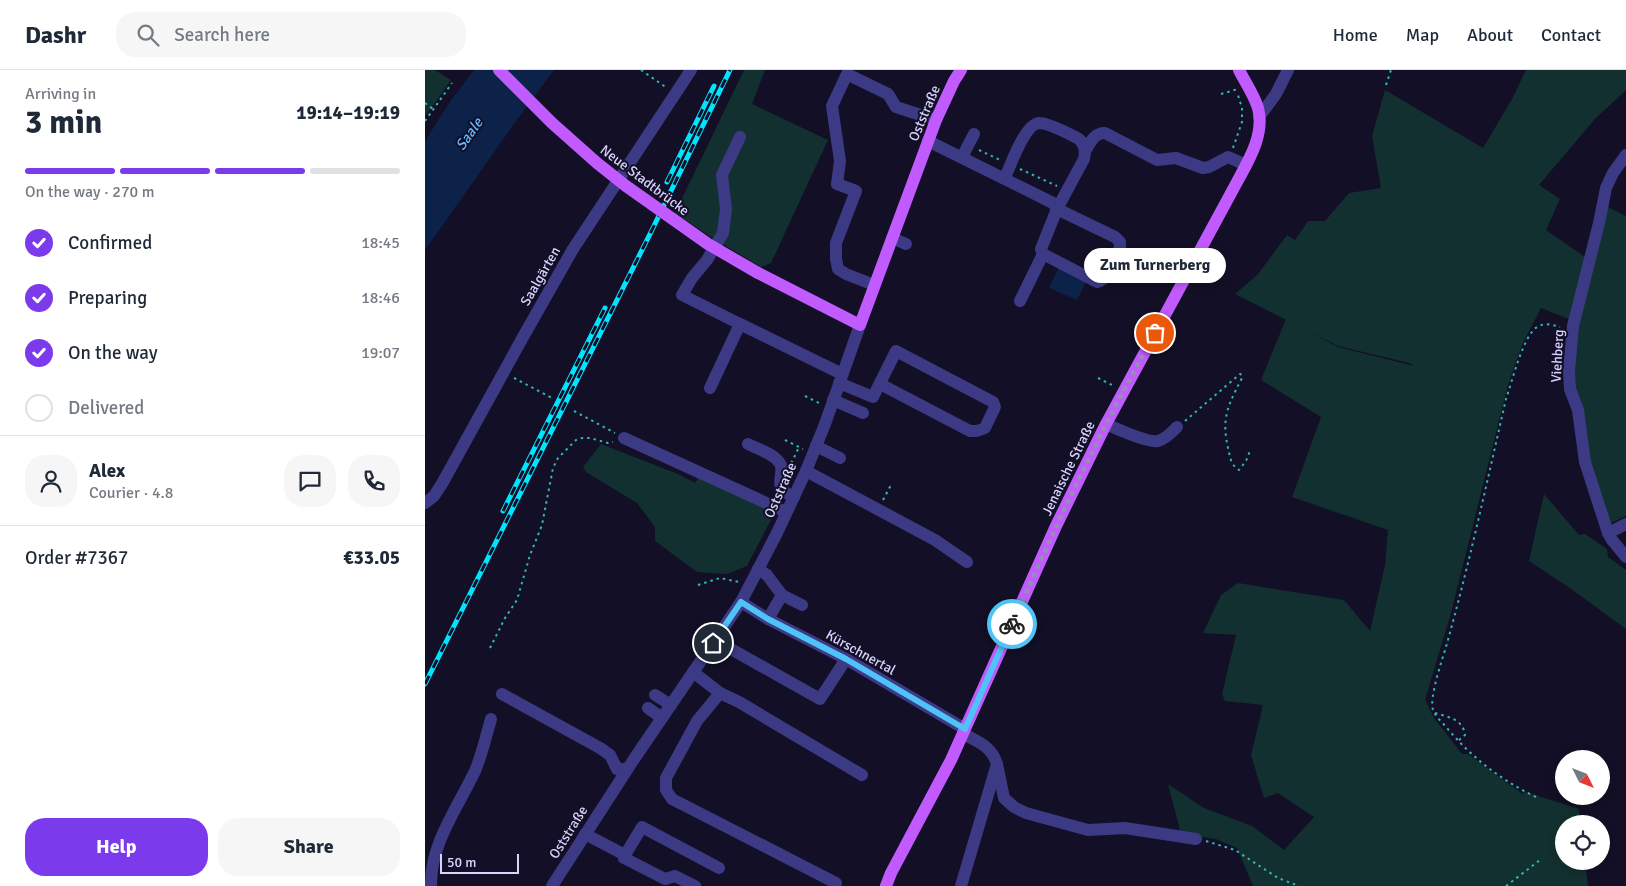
<!DOCTYPE html>
<html lang="en">
<head>
<meta charset="utf-8">
<style>
	body { margin:0; font-family:Signika,sans-serif; background:#f6f6f7; color:#1f2937; height:100vh; display:flex; flex-direction:column; font-size:19px; white-space:nowrap }
	* { box-sizing:border-box; margin:0 }
	p { font-size:16px; color:#747a83 }
	.icon { flex:none; width:28px; height:28px; fill:none; stroke:currentColor; stroke-width:2; stroke-linecap:round; stroke-linejoin:round }
	.map { position:relative; flex:1; overflow:hidden }
	.panel { display:flex; flex-direction:column; background:#fff; width:425px }
	.panel>* { flex:none }
	.needle { width:32px; rotate:132deg }
	.tools { position:absolute; left:1130px; top:680px; display:grid; gap:10px }
	.tools a { display:grid; place-items:center; width:55px; height:55px; border-radius:50%; background:#fff; box-shadow:0 2px 8px #0003; font-size:25px }
	.scale { position:absolute; left:15px; bottom:12px; width:79px; box-sizing:border-box; padding-left:5px; border:2px solid #d9d4ff; border-top:0; font-size:14px; line-height:18px; white-space:nowrap; color:#d9d4ff; -webkit-text-stroke:4px #130f26; paint-order:stroke }
	.pin { position:absolute; display:grid; place-items:center; width:42px; height:42px; color:#fff; margin:-21px; border:2px solid #fff; border-radius:50%; box-shadow:0 1px 5px #0007 }
	.courier { position:absolute; display:grid; place-items:center; width:50px; height:50px; margin:-25px; border:4px solid #4fc3f7; border-radius:50%; background:#fff; color:#222; box-shadow:0 1px 6px #0007 }
	.bubble { position:absolute; height:35px; border-radius:18px; background:#fff; box-shadow:0 2px 8px #0003; font-size:16px; font-weight:700; line-height:35px; text-align:center }
	.overview em { font-style:normal; font-weight:700 }
	.overview div { display:flex; flex-direction:column-reverse }
	.overview { display:flex; align-items:center; justify-content:space-between; height:85px; padding:0 25px }
	h1 { font-size:32px; font-weight:700; line-height:38px }
	.bar { display:grid; grid-template-columns:repeat(4,1fr); gap:8px 5px; align-content:center; height:60px; padding:0 25px }
	.bar i { height:6px; border-radius:4px; background:#e0e1e3 }
	.bar .selected { background:#7c3aed }
	.bar p { grid-column:span 4 }
	.line { display:flex; align-items:center; gap:12px; padding:0 25px; border-top:1px solid #e0e1e3 }
	.line div { flex:1 }
	.round { display:grid; place-items:center; flex:none; width:52px; height:52px; border-radius:20px; background:#f6f6f7 }
	ol { padding:0 25px; list-style:none }
	li { display:flex; align-items:center; gap:15px; height:55px }
	li p { margin-inline-start:auto }
	li .icon { padding:5px; border-radius:50%; background:#7c3aed; color:#fff; stroke-width:4 }
	li:last-child { color:#747a83 }
	li i { width:28px; height:28px; border:2px solid #e0e1e3; border-radius:50% }
	.cta { display:flex; gap:10px; margin-top:auto; padding:10px 25px }
	.cta a { flex:1; height:58px; border-radius:20px; background:#7c3aed; color:#fff; font-size:20px; font-weight:700; line-height:58px; text-align:center }
	.cta a+a { background:#f6f6f7; color:#1f2937 }
	header { display:flex; align-items:center; gap:30px; box-sizing:border-box; height:70px; padding:0 25px; background:#fff; border-bottom:1px solid #e0e1e3 }
	header strong { font-size:24px }
	nav { display:flex; gap:28px; margin-inline-start:auto; font-size:18px }
	.search { width:350px; height:45px; background:#f6f6f7; display:flex; align-items:center; gap:12px; box-sizing:border-box; padding:0 18px; border-radius:20px; color:#747a83; font-size:19px }
	main { display:flex; flex:1; min-height:0 }
	.map>svg:first-child { display:block }
	.green { fill:#12302f }
	.water { fill:#0c2248 }
	.lines { fill:none; stroke-linecap:round; stroke-linejoin:round }
	.path { stroke:#2fb8b0; stroke-width:2; stroke-dasharray:2.5 4; stroke-linecap:butt }
	.minor { stroke:#3d3a85; stroke-width:12 }
	.major { stroke:#c25bff; stroke-width:12 }
	.rail-casing { stroke:#00e5ff; stroke-width:5 }
	.rail { stroke:#130f26; stroke-width:3; stroke-dasharray:9; stroke-linecap:butt }
	.major-bridge { stroke:#c25bff; stroke-width:12 }
	.done { stroke:#948fb3; stroke-width:5; stroke-dasharray:0 9 }
	.route { stroke:#4fc3f7; stroke-width:6 }
	.labels { text-anchor:middle; stroke-width:4; stroke-linejoin:round; paint-order:stroke }
	.street-label { font-size:14px; fill:#d9d4ff; stroke:#130f26 }
	.water-label { font-size:15px; font-style:italic; fill:#62b6ff; stroke:#130f26 }
</style>
</head>
<body>
<header>
<strong>Dashr</strong>
<div class="search"><svg class="icon" aria-label="search" viewBox="0 0 24 24"><circle cx="10" cy="10" r="6"/><path d="M15 15l6 6"/></svg>Search here</div>
<nav><a>Home</a><a>Map</a><a>About</a><a>Contact</a></nav>
</header>
<main>
<section class="panel">
<div class="overview"><div><h1>3 min</h1><p>Arriving in</p></div><em>19:14–19:19</em></div>
<div class="bar"><i class="selected"></i><i class="selected"></i><i class="selected"></i><i></i><p>On the way · 270 m</p></div>
<ol>
<li><svg class="icon" aria-label="check" viewBox="0 0 24 24"><path d="M5 12l5 5 9-10"/></svg>Confirmed<p>18:45</p></li>
<li><svg class="icon" aria-label="check" viewBox="0 0 24 24"><path d="M5 12l5 5 9-10"/></svg>Preparing<p>18:46</p></li>
<li><svg class="icon" aria-label="check" viewBox="0 0 24 24"><path d="M5 12l5 5 9-10"/></svg>On the way<p>19:07</p></li>
<li><i></i>Delivered</li>
</ol>
<div class="line" style="height:90px"><a class="round"><svg class="icon" aria-label="person" viewBox="0 0 24 24"><circle cx="12" cy="8" r="4"/><path d="M4 21q1-7 8-7t8 7"/></svg></a><div><b>Alex</b><p>Courier · 4.8</p></div><a class="round"><svg class="icon" aria-label="chat" viewBox="0 0 24 24"><path d="M4 5h16v11H9l-5 4z"/></svg></a><a class="round"><svg class="icon" aria-label="phone" viewBox="0 0 24 24"><path d="M5 4h4l2 5-3 2q2 4 5 5l2-3 5 2v4C11 20 4 13 5 4z"/></svg></a></div>
<div class="line" style="height:65px"><div>Order #7367</div><b>€33.05</b></div>
<div class="cta"><a>Help</a><a>Share</a></div>
</section>
<div class="map">
<svg width="1201" height="816" viewBox="0 0 1201 816">
	<rect width="100%" height="100%" fill="#130f26"/>
	<!-- green -->
	<g class="green">
		<polygon points="0,0 10,0 26,10 0,47"/>
		<polygon points="319,0 340,0 327,34 403,70 346,193 336,197 283,165 250,143"/>
		<polygon points="1101,0 1201,0 1201,20 1170,49 1114,115 1135,129 1121,160 1160,187 1179,135 1201,146 1201,446 1184,454 1163,388 1145,308 1154,253 1116,238 1097,275 1083,315 1026,543 1000,630 1009,648 1037,684 1043,684 1099,725 1098,721 1154,739 1156,754 1139,754 1139,791 1160,791 1163,816 828,816 812,778 791,769 756,764 743,714 779,738 827,756 859,780 889,747 853,723 839,728 826,685 838,635 800,631 797,624 811,565 778,563 796,525 813,513 919,530 945,561 960,495 963,460 867,427 896,347 836,310 861,249 913,277 989,296 984,293 913,276 810,224 833,204 862,165 870,170 883,151 900,151 924,123 956,118 947,66 960,20 1058,78 1087,29"/>
		<polygon points="176,374 253,404 270,413 274,406 344,439 349,444 322,496 302,504 272,502 230,471 230,457 212,433 161,402 158,397"/>
		<polygon points="1119,424 1154,465 1160,464 1182,479 1183,487 1201,500 1201,559 1142,516 1104,491"/>
	</g>
	<!-- water -->
	<g class="water">
		<polygon points="49,0 129,0 89,54 0,180 0,71 26,30"/>
		<polygon points="634,197 662,210 652,230 624,218"/>
	</g>
	<g class="lines">
		<!-- path -->
		<g class="path">
			<polyline points="216,0 242,18"/>
			<polyline points="961,15 966,0"/>
			<polyline points="796,24 813,19"/>
			<polyline points="0,33 8,39"/>
			<polyline points="0,51 27,13"/>
			<polyline points="808,78 817,52 817,38 812,22"/>
			<polyline points="554,80 575,90"/>
			<polyline points="595,99 632,116"/>
			<polyline points="89,308 129,329"/>
			<polyline points="673,308 689,316"/>
			<polyline points="380,326 396,334"/>
			<polyline points="149,341 190,363"/>
			<path d="M760 351 815 304 817 305V308C798 344 796 354 807 394L814 400 821 391 825 381"/>
			<polyline points="360,370 378,379"/>
			<polyline points="366,391 367,392 374,377"/>
			<polyline points="458,430 466,415"/>
			<polyline points="273,515 295,508 314,512"/>
			<polyline points="65,578 80,548 92,530 105,485 117,455 128,398 133,388 151,370 157,368 165,368 183,373 188,372"/>
			<path d="M1010 643C1023 647 1038 649 1040 665L1033 671"/>
			<path d="M1111 727C1076 710 1047 688 1022 658 1017 652 1010 646 1008 640 1004 628 1017 590 1021 577 1044 495 1062 412 1081 329 1087 312 1098 266 1112 257 1120 252 1128 255 1135 257"/>
			<polyline points="781,771 810,780 853,808 874,816"/>
			<polyline points="1081,816 1115,790"/>
		</g>
		<!-- minor -->
		<g class="minor">
			<polyline points="834,47 851,24 863,0"/>
			<path d="M503 71 628 133 632 139 659 89C661 81 660 75 654 69 644 64 625 53 614 53 600 54 585 96 580 108"/>
			<path d="M660 81C666 72 669 63 680 63L732 90 751 88 778 98 784 97 803 87 821 95"/>
			<polyline points="1201,85 1188,103 1181,118 1174,153 1148,256 1144,301 1145,319 1153,340 1160,392 1183,463 1187,470 1201,487"/>
			<polyline points="537,87 549,64"/>
			<path d="M632 139 690 167 695 172V177C690 187 685 210 672 212L618 184 616 179Z"/>
			<polyline points="467,168 481,174"/>
			<polyline points="449,215 421,204 413,199 411,189 411,173 431,121 412,114 415,91 407,36 422,4 463,24 471,37 511,50"/>
			<polyline points="595,231 618,184"/>
			<polyline points="315,254 257,225 267,208 282,190 298,163 301,139 297,105 315,67"/>
			<polyline points="414,313 448,327 471,281 568,332 570,337 560,358 552,361 545,361 455,314"/>
			<polyline points="285,318 315,254 417,304"/>
			<polyline points="408,330 438,343"/>
			<path d="M681 354C692 359 723 373 733 371 741 369 747 362 752 357"/>
			<polyline points="199,368 361,442"/>
			<path d="M323 374C333 379 347 383 354 392 361 400 350 413 359 421 361 424 366 425 369 427"/>
			<polyline points="391,376 415,388"/>
			<polyline points="381,401 510,470 542,492"/>
			<polyline points="0,433 9,426 18,412 98,267 148,179 266,0"/>
			<polyline points="1183,463 1201,454"/>
			<polyline points="333,499 342,505 357,525"/>
			<polyline points="316,532 343,549 421,589 540,659"/>
			<polyline points="343,549 357,525 377,535"/>
			<polyline points="290,570 395,629 421,589"/>
			<polyline points="268,602 295,623 314,632 437,705"/>
			<polyline points="295,623 272,651 241,708 241,720 247,729 411,813"/>
			<polyline points="77,624 175,678 185,685 192,699 202,699"/>
			<polyline points="230,625 246,635"/>
			<polyline points="223,638 237,648"/>
			<polyline points="572,694 579,728 589,737 601,743 663,760 700,758 771,769"/>
			<polyline points="160,764 200,785 217,757 294,798"/>
			<polyline points="200,785 199,788 240,809 250,806 270,816"/>
			<path d="M6 816C5 774 33 737 50 701 57 685 61 666 66 649"/>
			<polyline points="127,816 209,689 316,532 352,463 381,401 400,354 435,255"/>
			<path d="M536 816 572 694C567 677 553 671 538 664"/>
		</g>
		<!-- major -->
		<g class="major">
			<polyline points="333,203 435,255 511,50 529,11 536,0"/>
			<path d="M461 816 466 803 526 690 631 456 681 354 812 112C824 90 840 64 833 38 829 25 820 12 814 0"/>
		</g>
		<defs>
			<g id="rail">
				<polyline points="242,112 289,16"/>
				<polyline points="78,441 180,238"/>
				<polyline points="0,614 225,164 305,0"/>
			</g>
		</defs>
		<!-- rail casing -->
		<use href="#rail" class="rail-casing"/>
		<!-- rail -->
		<use href="#rail" class="rail"/>
		<!-- major-bridge -->
		<polyline class="major-bridge" points="74,0 127,53 172,93 201,116 283,174 333,203"/>
	</g>
	<g class="lines">
		<!-- done -->
		<path class="done" d="M587 554C631 455 677 357 730 263"/>
		<!-- route -->
		<polyline class="route" points="288,573 316,532 343,549 421,589 540,659 587,554"/>
	</g>
	<g class="labels">
		<!-- street labels -->
		<g class="street-label">
			<text transform="translate(499 43) rotate(-67)" y="5">Oststraße</text>
			<text transform="translate(220 110) rotate(37)" y="5">Neue Stadtbrücke</text>
			<text transform="translate(115 206) rotate(-60)" y="5">Saalgärten</text>
			<text transform="translate(1132 286) rotate(-87)" y="5">Viehberg</text>
			<text transform="translate(643 398) rotate(-64)" y="5">Jenaische Straße</text>
			<text transform="translate(355 420) rotate(-66)" y="5">Oststraße</text>
			<text transform="translate(436 582) rotate(29)" y="5">Kürschnertal</text>
			<text transform="translate(143 762) rotate(-58)" y="5">Oststraße</text>
		</g>
		<!-- water labels -->
		<g class="water-label">
			<text transform="translate(44 64) rotate(-55)" y="5">Saale</text>
		</g>
	</g>
</svg>
<div class="tools">
<a><svg class="needle" viewBox="-14 -14 28 28"><path d="M0-13l5 13h-10z" fill="#e53935"/><path d="M0 13l5-13h-10z" fill="#747a83"/></svg></a>
<a><svg class="icon" aria-label="locate" viewBox="0 0 24 24"><circle cx="12" cy="12" r="6"/><path d="M12 2v4M12 18v4M2 12h4M18 12h4"/></svg></a>
</div>
<div class="scale">50 m</div>
<div class="pin" style="left:730px;top:263px;background:#ea580c"><svg class="icon" aria-label="bag" viewBox="0 0 24 24"><path d="M5 8h14l-1 12H6zM9 8a3 3 0 0 1 6 0"/></svg></div>
<div class="pin" style="left:288px;top:573px;background:#1f2937"><svg class="icon" aria-label="home" viewBox="0 0 24 24"><path d="M3 11l9-7 9 7M6 9v11h12V9"/></svg></div>
<div class="courier" style="left:587px;top:554px"><svg class="icon" aria-label="bike" viewBox="0 0 24 24"><circle cx="6" cy="16" r="4"/><circle cx="18" cy="16" r="4"/><path d="M6 16l4-8h5l3 8M10 8l3 8H6M13 5h3"/></svg></div>
<div class="bubble" style="left:659px;top:178px;width:142px">Zum Turnerberg</div>
</div>
</main>
</body>
</html>
